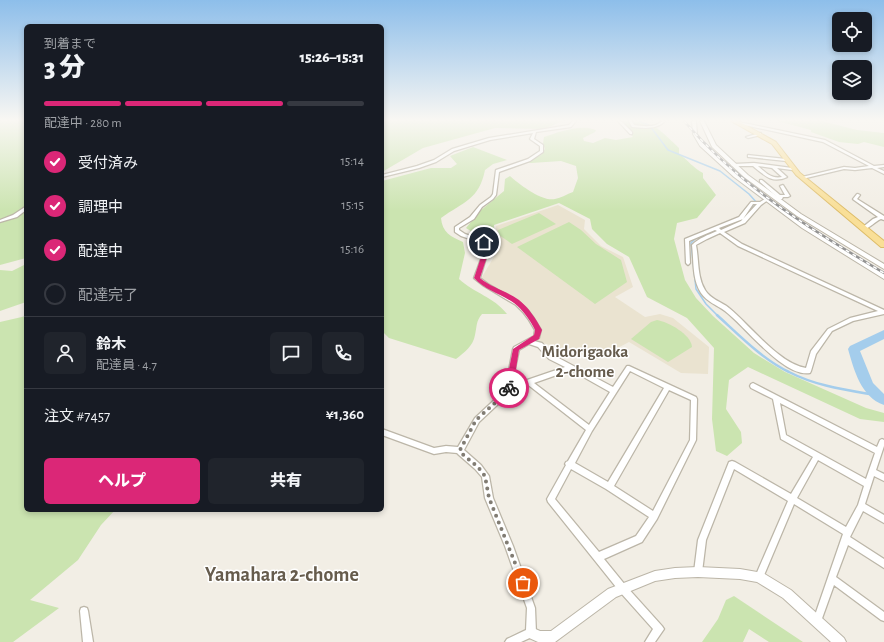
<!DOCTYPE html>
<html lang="ja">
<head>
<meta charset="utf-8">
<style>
	body { margin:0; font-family:"Alegreya Sans","Noto Sans JP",sans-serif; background:#20242c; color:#f1f3f6; height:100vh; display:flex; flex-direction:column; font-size:15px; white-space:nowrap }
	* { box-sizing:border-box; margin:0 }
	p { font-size:13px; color:#9ea1a6 }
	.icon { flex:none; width:22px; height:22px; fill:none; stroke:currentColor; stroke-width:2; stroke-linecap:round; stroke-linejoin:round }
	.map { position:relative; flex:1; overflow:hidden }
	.side { position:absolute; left:24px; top:24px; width:360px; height:488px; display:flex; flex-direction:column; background:#171b24; border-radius:6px; box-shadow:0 2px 6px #0003 }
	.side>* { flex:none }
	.controls { position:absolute; left:832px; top:12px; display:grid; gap:8px }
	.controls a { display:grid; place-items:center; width:40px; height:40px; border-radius:6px; background:#171b24; box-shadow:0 2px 6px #0003; font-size:20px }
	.pin { position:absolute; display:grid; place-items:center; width:34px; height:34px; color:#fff; margin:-17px; border:2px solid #fff; border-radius:50%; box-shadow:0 1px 4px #0007 }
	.courier { position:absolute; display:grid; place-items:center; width:40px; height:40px; margin:-20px; border:3px solid #db2777; border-radius:50%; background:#fff; color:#222; box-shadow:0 1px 5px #0007 }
	.headline em { font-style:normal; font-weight:800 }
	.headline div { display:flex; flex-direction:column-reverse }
	.headline { display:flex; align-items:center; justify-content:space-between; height:68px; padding:0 20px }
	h1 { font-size:26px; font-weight:800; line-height:30px }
	.bar { display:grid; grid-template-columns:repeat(4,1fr); gap:6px 4px; align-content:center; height:48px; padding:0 20px }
	.bar i { height:5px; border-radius:3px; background:#363941 }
	.bar .on { background:#db2777 }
	.bar p { grid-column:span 4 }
	.line { display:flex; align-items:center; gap:10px; padding:0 20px; border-top:1px solid #363941 }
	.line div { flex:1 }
	.round { display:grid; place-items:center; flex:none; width:42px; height:42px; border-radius:6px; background:#20242c }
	ol { padding:0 20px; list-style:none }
	li { display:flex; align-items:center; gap:12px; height:44px }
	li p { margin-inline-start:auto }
	li .icon { padding:4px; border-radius:50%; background:#db2777; color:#fff; stroke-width:4 }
	li:last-child { color:#9ea1a6 }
	li i { width:22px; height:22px; border:2px solid #363941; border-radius:50% }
	.action { display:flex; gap:8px; margin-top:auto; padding:8px 20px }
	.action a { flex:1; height:46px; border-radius:6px; background:#db2777; color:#fff; font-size:16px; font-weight:800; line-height:46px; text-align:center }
	.action a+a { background:#20242c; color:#f1f3f6 }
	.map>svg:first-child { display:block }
	.education { fill:#eae3d0 }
	.green { fill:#cbe4b0 }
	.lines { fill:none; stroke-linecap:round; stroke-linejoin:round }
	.stream-far1 { stroke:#a4cdec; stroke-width:1.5 }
	.stream { stroke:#a4cdec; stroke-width:2.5 }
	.river { fill:#a4cdec; fill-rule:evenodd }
	.minor-casing { stroke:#bcb6a8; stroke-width:2.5 }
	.tertiary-casing { stroke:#bcb6a8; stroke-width:2 }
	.primary-casing { stroke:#ddbc68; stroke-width:2 }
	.minor { fill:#fff; fill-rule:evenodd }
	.tertiary { fill:#fff; fill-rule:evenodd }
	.primary { fill:#f9df97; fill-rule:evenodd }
	.rail-casing { stroke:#949494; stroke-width:2.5 }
	.rail { stroke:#fff; stroke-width:1.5; stroke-dasharray:4; stroke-linecap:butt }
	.route { fill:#db2777 }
	.done { stroke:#817c73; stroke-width:4; stroke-dasharray:0 7.2 }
	.labels { text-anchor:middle; stroke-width:3; stroke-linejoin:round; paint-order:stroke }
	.neighbourhood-label { font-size:17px; font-weight:bold; fill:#665c4d; stroke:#fff }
	.near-neighbourhood-label { font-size:20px; font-weight:bold; fill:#665c4d; stroke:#fff }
</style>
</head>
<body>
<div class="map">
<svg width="884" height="642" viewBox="0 0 884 642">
	<rect width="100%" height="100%" fill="#f2eee5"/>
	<!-- education -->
	<polygon class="education" points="558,205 585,220 584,229 601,246 623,257 633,287 615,297 645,317 660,314 673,318 709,347 708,374 681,373 629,342 597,359 536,341 541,334 539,325 521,303 483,282 482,277 495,255 498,245 496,226"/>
	<!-- green -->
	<g class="green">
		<polygon points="0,121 26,121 26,258 0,265"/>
		<polygon points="382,121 562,121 545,129 495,128 423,148 382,172"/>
		<path d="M616 121C653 121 653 123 679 148V154C688 160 693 168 703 173V178L716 195 697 218 677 223 674 239 685 280 696 298 713 316 754 353 785 372 866 408 884 413V422L860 419 748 367 729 380 726 409 741 432 742 443 727 456 716 451 712 419 714 348 687 318 647 297 629 257 607 244 592 229 590 219 559 203 494 225 493 239 477 235 466 228 480 211 504 191 505 179 510 176C519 184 542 202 555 199 561 198 567 194 573 192L578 178 576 166 561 161 531 163 527 162 541 155 545 149 543 143 544 137C560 132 579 124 596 130L595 132 583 138 584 141 593 143 605 138 616 140 633 137Z"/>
		<polygon points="777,121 822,121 857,130 884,133 884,147 864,142 858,144 839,142 811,132 811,130"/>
		<path d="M473 147 507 160 493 164 485 170C479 200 463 202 441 218 442 232 451 237 463 242L465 253 459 279C474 293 494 297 507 314H482C476 321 477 326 475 335 473 346 465 352 456 359L389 338 382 331V181L431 168H451L457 164 450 156Z"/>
		<polygon points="539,213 556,224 512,244 499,235 498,230"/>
		<polygon points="569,222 581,230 596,244 621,260 627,282 595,304 517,247"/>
		<polygon points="26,264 26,302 0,311 0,270 12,271"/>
		<polygon points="26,316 26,510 115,510 101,525 78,560 30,600 59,608 13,642 0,642 0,322"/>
		<path d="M657 320C668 322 691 334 692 347L668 362 631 339 651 322Z"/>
		<polygon points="734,596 803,642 769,642 749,629 743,642 702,642 718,619 726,600"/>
	</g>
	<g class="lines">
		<!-- stream-far1 -->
		<g class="stream-far1">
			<polyline points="639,121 650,126 668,150 720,171 749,194 757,203 747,213"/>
			<polyline points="719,231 743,218"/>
			<polyline points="709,235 696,238 691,243 696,289 706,304 718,316"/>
		</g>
		<!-- stream -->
		<path class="stream" d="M717 315C739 335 762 359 789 372 816 386 846 390 875 395"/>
		<!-- river -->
		<path class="river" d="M884 330V339L860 351 873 383 884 394V405C861 397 854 370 848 349L850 346Z"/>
		<defs>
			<g id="minor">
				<path d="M573 121H576L571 127 536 132 534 139 543 145V152L530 161 499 172 496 195 493 199 482 207 474 219 459 228V230L465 234 486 241 489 248 480 278 488 284 520 303 527 309 533 317 541 330 539 338 534 341 542 343 553 355 613 387 627 366H629L696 397 697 399 696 440 657 519 642 542 604 559 626 586 662 626 664 629 655 642H645L653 629 620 592 548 502 547 499 566 465 565 464 566 462 568 461 586 430 527 384 526 382 527 380 565 367 549 359 538 347 529 344 519 350 510 393 479 422 464 450 481 465 489 476 493 498 513 546 535 608 536 633 534 636 521 642H505L507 639 526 630 527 608 505 546 485 498 482 477 475 469 459 455 457 453 446 452 434 454 382 435V429L434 448 446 446 458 447 475 418 505 390 513 349 514 347 534 336 535 330 529 320 523 312 516 305 484 286 475 279 474 278 485 248 482 243 461 236 455 232V227L470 217 480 205 491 197 493 194 496 170 528 159 540 151V146L530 139 533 133 490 140 454 151 436 162 419 168 382 177V175L417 166 434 160 452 149 489 138 569 125ZM571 370 610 392 589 425 534 383ZM630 371 664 388 608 482 575 463 592 431ZM669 390 691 400 690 440 653 511 614 486ZM571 469 606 489 649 517 636 536 599 552 555 499Z"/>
				<polygon points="618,121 621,121 632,132 632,134 630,134"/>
				<path d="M629 121H632L634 125C641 126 649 127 656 125 660 123 661 121 665 121 656 130 644 128 632 127Z"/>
				<polygon points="734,121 825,140 874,166 884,165 884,167 877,168 884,171 884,174 872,168 855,170 844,169 802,179 802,177 844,167 855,168 869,166 823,142 735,123 734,123"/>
				<polygon points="760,133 761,133 761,135 748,138 746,137"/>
				<polygon points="748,155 786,159 788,160 786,161 749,157 748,157"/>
				<path d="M754 163 792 168 794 169 792 170 777 168 787 177C772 184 764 175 753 166H733L731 165 733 164ZM758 166 772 168 782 177C771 179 766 173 758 166Z"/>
				<polygon points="760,180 762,180 780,195 785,195 780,186 783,185 790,196 788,197 783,197 782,199 776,200 776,198 778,198 760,182"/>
				<path d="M857 194H858L860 195 857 199 884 216V220L881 219C875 221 870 229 863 229V227L873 219 878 217 854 200 853 199Z"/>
				<path d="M765 199H767L768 200 761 205 745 223 724 232 742 244 884 310V314L853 321 832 331 816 354 811 371 810 373C784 378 745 326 725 311 717 305 707 302 701 293 692 279 694 261 692 245 699 238 708 235 717 231L715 230 689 241 690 263 688 265 686 263 685 239 739 217 751 202H760ZM753 204H757L741 221 721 230 719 228 743 219ZM720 233 738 246 878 311 850 318 828 329 811 351 806 368C779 364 750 325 729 308 722 302 710 299 705 290 697 277 699 260 696 245L707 239Z"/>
				<polygon points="25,207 26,207 26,210 17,217 0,222 0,220 13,215"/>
				<path d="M753 383 877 447 880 440 882 439 884 440V446L876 470 884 474V481L874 476 865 504 884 515V523L863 511 850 537 884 559V568L848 545 836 577 884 612V621L881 620 834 585 820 624 817 625 814 624 813 621 843 534 794 504 762 580 759 581 756 580 755 577 788 501 734 469 706 540 702 572 701 575 698 576 695 575 694 572 698 540 729 462 732 461 735 462 791 494 813 457 781 439 773 399 751 388 750 386 751 384ZM780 403 875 453 866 479 786 435ZM818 460 864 486 858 505 846 527 797 498Z"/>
				<polygon points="84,607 87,608 88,611 93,642 83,642 80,611 81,608"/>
			</g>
			<g id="tertiary">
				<polygon points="692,121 696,121 697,134 704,144 738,175 806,226 884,274 884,279 802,228 734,177 700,146 693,134"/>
				<polygon points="700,121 704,121 716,145 748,175 801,214 884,264 884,269 797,216 744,177 712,147"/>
				<polygon points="698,567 740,569 763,573 791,590 844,638 846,642 831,642 783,598 757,582 740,579 698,577 675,578 655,581 616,597 555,642 538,642 527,637 525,633 527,629 531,627 540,631 551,631 608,589 655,571 675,568"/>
			</g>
			<polygon id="primary" points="731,121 738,121 776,142 800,173 884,241 884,247 881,247 796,175 772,144"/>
		</defs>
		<!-- minor casing -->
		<use href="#minor" class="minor-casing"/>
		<!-- tertiary casing -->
		<use href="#tertiary" class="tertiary-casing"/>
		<!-- primary casing -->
		<use href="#primary" class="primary-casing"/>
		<!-- minor -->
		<use href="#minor" class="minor"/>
		<!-- tertiary -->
		<use href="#tertiary" class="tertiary"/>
		<!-- primary -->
		<use href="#primary" class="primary"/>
		<defs>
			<path id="rail" d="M684 121C741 187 810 229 884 273"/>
		</defs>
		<!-- rail casing -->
		<use href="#rail" class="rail-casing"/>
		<!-- rail -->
		<use href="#rail" class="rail"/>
	</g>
	<!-- sky -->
	<linearGradient id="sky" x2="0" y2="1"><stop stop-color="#8dbeea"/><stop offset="0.57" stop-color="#f9f7f3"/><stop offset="1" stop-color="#f9f7f3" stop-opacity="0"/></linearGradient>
	<rect width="884" height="211" fill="url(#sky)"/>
	<!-- route -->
	<path class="route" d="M484 240 490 248 480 278C492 288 507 291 519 300 529 308 536 319 542 330L539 339 519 350 513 388 509 391 505 388 513 349 534 335 535 330C530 320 523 310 514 303 501 294 485 290 474 278L484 248 482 242Z"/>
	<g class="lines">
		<!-- done -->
		<polyline class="done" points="509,388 508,391 476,420 460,450 461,453 478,467 485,476 489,498 523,583"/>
	</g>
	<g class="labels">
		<!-- neighbourhood labels -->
		<g class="neighbourhood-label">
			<text x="585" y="357">Midorigaoka<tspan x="585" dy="20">2-chome</tspan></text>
		</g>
		<!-- near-neighbourhood labels -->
		<g class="near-neighbourhood-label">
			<text x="282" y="581">Yamahara 2-chome</text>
		</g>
	</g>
</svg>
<div class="controls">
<a><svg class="icon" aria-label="locate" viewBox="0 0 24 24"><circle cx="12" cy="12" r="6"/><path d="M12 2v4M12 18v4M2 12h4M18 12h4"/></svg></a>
<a><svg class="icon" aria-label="layers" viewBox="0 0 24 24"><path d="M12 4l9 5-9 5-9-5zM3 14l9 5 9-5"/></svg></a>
</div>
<div class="pin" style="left:523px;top:583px;background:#ea580c"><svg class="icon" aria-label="bag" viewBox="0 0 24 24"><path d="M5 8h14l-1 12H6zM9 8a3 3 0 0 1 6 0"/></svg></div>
<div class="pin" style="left:484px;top:242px;background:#1f2937"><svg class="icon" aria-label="home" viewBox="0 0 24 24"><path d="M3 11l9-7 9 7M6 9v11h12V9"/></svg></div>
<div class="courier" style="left:509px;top:388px"><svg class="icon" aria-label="bike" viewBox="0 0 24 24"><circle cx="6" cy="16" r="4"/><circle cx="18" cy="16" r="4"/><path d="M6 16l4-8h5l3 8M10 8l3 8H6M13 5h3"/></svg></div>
<section class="side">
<div class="headline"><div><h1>3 分</h1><p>到着まで</p></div><em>15:26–15:31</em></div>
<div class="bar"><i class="on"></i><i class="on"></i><i class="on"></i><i></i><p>配達中 · 280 m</p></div>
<ol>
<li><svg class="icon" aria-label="check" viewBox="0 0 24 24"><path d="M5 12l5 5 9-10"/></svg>受付済み<p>15:14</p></li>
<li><svg class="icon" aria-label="check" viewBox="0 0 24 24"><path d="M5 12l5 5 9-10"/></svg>調理中<p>15:15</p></li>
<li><svg class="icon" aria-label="check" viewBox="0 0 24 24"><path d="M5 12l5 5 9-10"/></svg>配達中<p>15:16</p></li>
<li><i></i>配達完了</li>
</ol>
<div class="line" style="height:72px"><a class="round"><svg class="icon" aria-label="person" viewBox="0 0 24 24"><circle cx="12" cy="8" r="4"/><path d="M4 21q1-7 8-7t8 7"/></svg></a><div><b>鈴木</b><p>配達員 · 4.7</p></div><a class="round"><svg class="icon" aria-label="chat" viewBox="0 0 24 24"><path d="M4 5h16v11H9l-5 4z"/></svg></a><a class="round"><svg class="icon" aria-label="phone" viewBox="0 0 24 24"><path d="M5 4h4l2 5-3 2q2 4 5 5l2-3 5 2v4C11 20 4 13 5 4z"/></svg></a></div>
<div class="line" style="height:52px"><div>注文 #7457</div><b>¥1,360</b></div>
<div class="action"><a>ヘルプ</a><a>共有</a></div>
</section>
</div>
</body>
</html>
